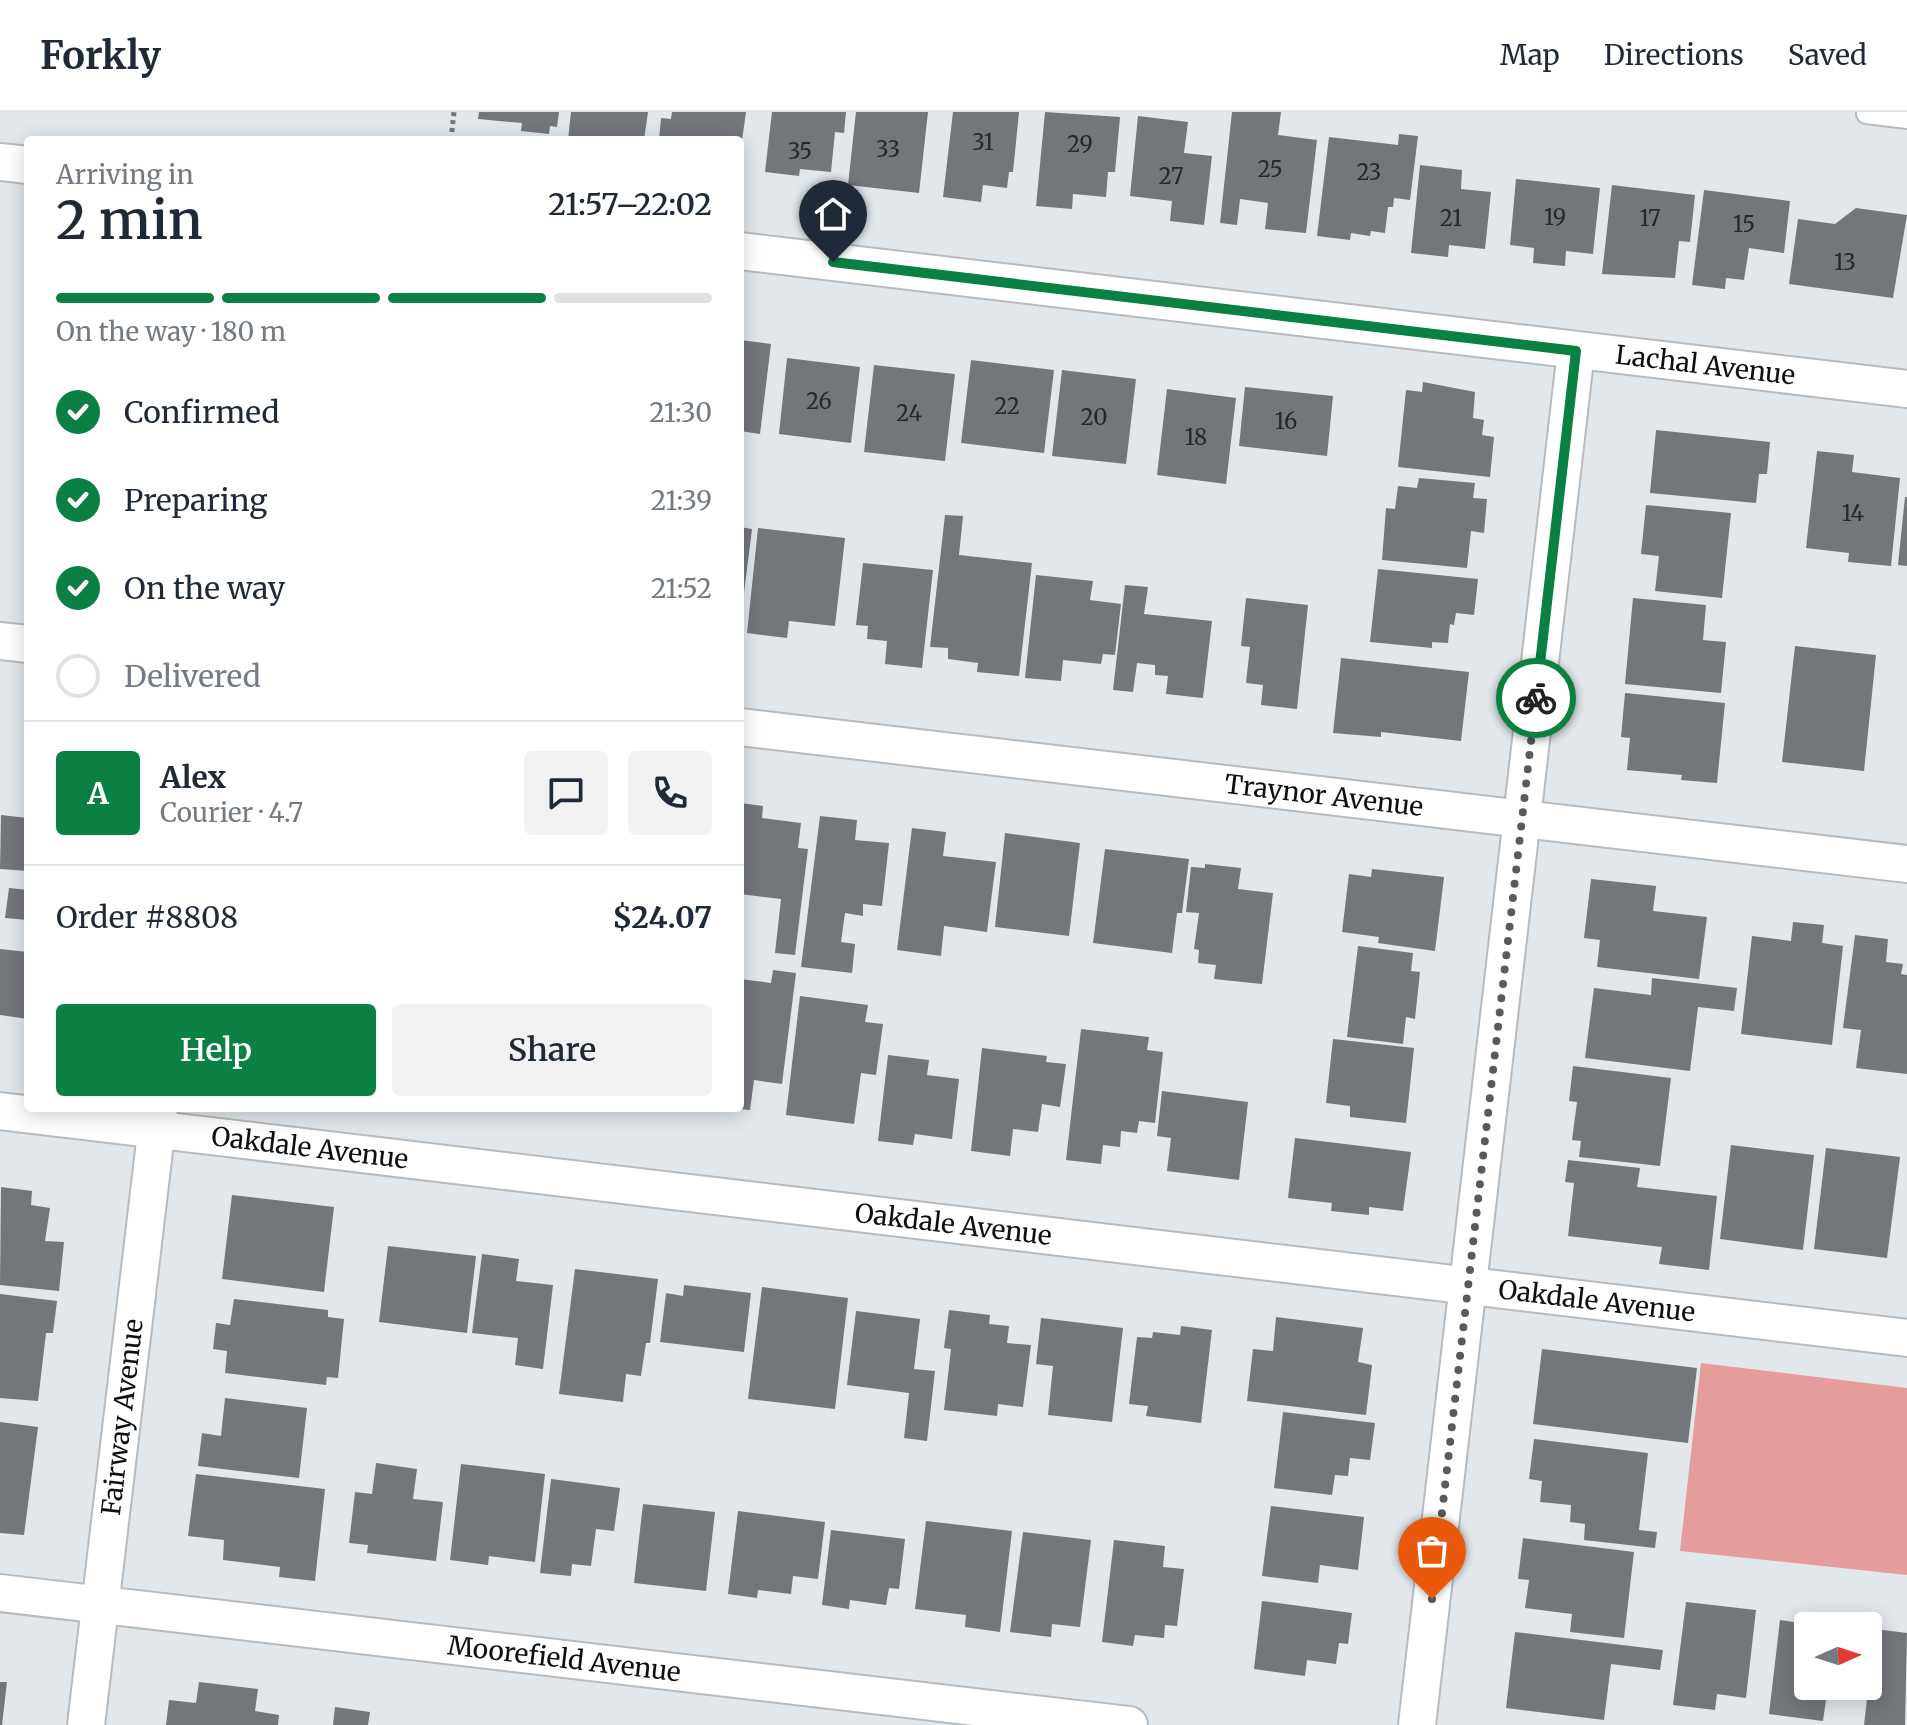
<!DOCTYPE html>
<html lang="en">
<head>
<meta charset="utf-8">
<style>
	body { margin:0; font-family:Merriweather,serif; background:#f2f2f3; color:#1f2937; height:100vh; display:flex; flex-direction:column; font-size:30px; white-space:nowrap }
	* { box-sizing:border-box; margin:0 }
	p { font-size:26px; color:#747a83 }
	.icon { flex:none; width:44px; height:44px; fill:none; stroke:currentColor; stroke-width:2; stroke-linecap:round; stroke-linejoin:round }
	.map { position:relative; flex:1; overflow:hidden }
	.side { position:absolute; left:24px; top:24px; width:720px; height:976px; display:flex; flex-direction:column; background:#fff; border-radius:8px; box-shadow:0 4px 20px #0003 }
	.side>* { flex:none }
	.needle { width:52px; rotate:87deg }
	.buttons { position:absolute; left:1794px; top:1500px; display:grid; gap:16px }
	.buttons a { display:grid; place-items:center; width:88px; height:88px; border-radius:8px; background:#fff; box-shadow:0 4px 20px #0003; font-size:40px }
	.pin { position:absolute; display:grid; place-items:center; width:68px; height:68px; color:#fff; margin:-82px -34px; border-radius:50% 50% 50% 0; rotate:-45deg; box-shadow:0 0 8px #0007 }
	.pin .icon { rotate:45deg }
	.courier { position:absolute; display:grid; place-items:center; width:80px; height:80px; margin:-40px; border:6px solid #0b8043; border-radius:50%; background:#fff; color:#222; box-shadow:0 2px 10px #0007 }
	.summary em { font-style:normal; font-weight:600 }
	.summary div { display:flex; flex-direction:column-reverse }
	.summary { display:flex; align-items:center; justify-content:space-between; height:136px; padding:0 32px }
	h1 { font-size:52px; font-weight:600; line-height:60px }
	.bar { display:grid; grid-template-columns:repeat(4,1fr); gap:12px 8px; align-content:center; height:96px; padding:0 32px }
	.bar i { height:10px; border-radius:6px; background:#e0e1e3 }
	.bar .current { background:#0b8043 }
	.bar p { grid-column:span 4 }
	.line { display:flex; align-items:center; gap:20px; padding:0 32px; border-top:2px solid #e0e1e3 }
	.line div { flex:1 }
	.round { display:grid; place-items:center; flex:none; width:84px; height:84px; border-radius:8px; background:#f2f2f3 }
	ol { padding:0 32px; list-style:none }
	li { display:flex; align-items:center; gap:24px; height:88px }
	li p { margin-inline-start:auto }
	li .icon { padding:8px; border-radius:50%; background:#0b8043; color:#fff; stroke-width:4 }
	li:last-child { color:#747a83 }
	li i { width:44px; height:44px; border:4px solid #e0e1e3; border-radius:50% }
	.cta { display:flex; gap:16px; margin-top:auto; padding:16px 32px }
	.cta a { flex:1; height:92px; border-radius:8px; background:#0b8043; color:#fff; font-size:32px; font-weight:600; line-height:92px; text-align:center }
	.cta a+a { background:#f2f2f3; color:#1f2937 }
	header { display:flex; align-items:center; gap:48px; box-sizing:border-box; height:112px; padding:0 40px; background:#fff; border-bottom:2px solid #e0e1e3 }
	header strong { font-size:38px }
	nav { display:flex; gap:44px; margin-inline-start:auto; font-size:28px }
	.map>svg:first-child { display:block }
	.green { fill:#e69c9d }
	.building { fill:#73777b }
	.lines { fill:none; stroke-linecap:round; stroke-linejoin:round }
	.lane-casing { stroke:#b5bbbe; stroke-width:22 }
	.street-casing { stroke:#b5bbbe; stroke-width:40 }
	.path { stroke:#74777a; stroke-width:5; stroke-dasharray:4 4; stroke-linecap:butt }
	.lane { stroke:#fff; stroke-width:18 }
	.street { stroke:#fff; stroke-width:36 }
	.done { stroke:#585b5d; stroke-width:8; stroke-dasharray:0 14.4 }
	.route { stroke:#0b8043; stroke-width:10 }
	.labels { text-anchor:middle; stroke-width:7; stroke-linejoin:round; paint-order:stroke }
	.number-label { font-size:22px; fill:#26292b }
	.street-label { font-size:26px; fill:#0d0f10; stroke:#e2e7eb }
</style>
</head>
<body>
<header>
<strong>Forkly</strong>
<nav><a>Map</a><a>Directions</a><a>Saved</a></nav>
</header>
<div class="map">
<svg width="1907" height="1613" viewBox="0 0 1907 1613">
	<rect width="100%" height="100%" fill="#e2e7eb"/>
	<!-- green -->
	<polygon class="green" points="1701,1251 1907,1276 1907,1463 1680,1439"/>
	<!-- building -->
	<g class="building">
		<polygon points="479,0 559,0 557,15 550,14 549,22 521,19 522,11 478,7"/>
		<polygon points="571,0 648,0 644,28 568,28"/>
		<polygon points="672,0 746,0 742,28 659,28 661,6 671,7"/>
		<polygon points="772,0 846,0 844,21 835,20 831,60 800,57 799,64 765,60"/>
		<polygon points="856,0 928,0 919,81 848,73"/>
		<polygon points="953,0 1019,0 1013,60 1009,60 1007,76 983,73 981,90 943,85"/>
		<polygon points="1045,0 1120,5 1115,60 1108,60 1106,85 1073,82 1072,97 1036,94"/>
		<polygon points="1232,0 1281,0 1278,23 1317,28 1306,121 1265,117 1268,91 1240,87 1237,113 1220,111"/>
		<polygon points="1138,4 1188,10 1184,41 1212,44 1204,113 1170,109 1172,89 1130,84"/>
		<polygon points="1399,22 1418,24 1410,88 1394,86 1393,95 1388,95 1385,121 1371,119 1370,124 1351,121 1350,128 1317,124 1329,25 1398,33"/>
		<polygon points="1420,53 1462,58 1461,77 1491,80 1485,137 1449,133 1448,145 1411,141"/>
		<polygon points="1516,67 1600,76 1593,142 1566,139 1565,154 1533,151 1534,136 1510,133"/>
		<polygon points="1612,73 1695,83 1690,130 1679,129 1675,166 1602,162"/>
		<polygon points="1704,78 1790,89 1784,141 1749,136 1744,168 1726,166 1725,177 1692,173"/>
		<polygon points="1856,96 1907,103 1893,186 1789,172 1798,107 1835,112"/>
		<polygon points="740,228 771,232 760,322 740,319"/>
		<polygon points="787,246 860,255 851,331 779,322"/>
		<polygon points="971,248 1054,258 1044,341 961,331"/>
		<polygon points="874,253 955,262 945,349 864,340"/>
		<polygon points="1062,258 1136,267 1126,352 1052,344"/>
		<polygon points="1423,270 1475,280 1473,306 1484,308 1482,323 1494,325 1490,365 1398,355 1406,278 1422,280"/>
		<polygon points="1245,275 1333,284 1327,344 1239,334"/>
		<polygon points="1167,277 1236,286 1226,372 1157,363"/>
		<polygon points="1656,318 1770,330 1767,362 1759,362 1756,391 1650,381"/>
		<polygon points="1817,339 1854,343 1852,360 1900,366 1891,454 1848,450 1849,441 1806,436"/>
		<polygon points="1419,366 1475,371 1473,386 1487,387 1484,421 1471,419 1467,456 1382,448 1386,396 1395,397 1398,374 1417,376"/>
		<polygon points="1905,385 1907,385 1907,454 1898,453"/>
		<polygon points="1646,393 1731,401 1722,486 1655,479 1659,444 1641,442"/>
		<polygon points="945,403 963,404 959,443 1032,451 1019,564 977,560 978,551 948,547 948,536 930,535"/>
		<polygon points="740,415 752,417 743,489 740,488"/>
		<polygon points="758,416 845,426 835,514 789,509 787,526 747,521"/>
		<polygon points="863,451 933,458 922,556 885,552 887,529 867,527 868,514 856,513"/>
		<polygon points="1378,457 1478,467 1474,503 1456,501 1454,513 1450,512 1448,531 1432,530 1432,536 1370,530"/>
		<polygon points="1036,463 1093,469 1090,488 1121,492 1115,543 1103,542 1101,552 1063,548 1061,569 1025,566"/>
		<polygon points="1125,473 1148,475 1144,502 1212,509 1203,586 1166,582 1168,564 1155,563 1155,553 1137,551 1133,580 1113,578"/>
		<polygon points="1246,486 1308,493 1297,597 1261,593 1263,573 1246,571 1250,535 1241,534"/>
		<polygon points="1633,486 1706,493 1703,528 1726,530 1721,581 1625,572"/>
		<polygon points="1795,534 1876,543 1864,659 1782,650"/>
		<polygon points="1341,546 1469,560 1461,629 1381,620 1381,625 1333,621"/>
		<polygon points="1625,581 1725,591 1717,671 1681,668 1682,663 1627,658 1630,626 1621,625"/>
		<polygon points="740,691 763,694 762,706 801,711 798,736 808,737 795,843 775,841 781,787 740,782"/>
		<polygon points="1,703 28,706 28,759 0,757"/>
		<polygon points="820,704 857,708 855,728 889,731 882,794 863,792 863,804 845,801 841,830 855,832 852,861 801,855"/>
		<polygon points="912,716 946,720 943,744 996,750 987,820 944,814 941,844 897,838"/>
		<polygon points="1005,721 1080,731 1069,824 995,815"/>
		<polygon points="1105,737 1189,747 1182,801 1177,801 1172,841 1093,831"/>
		<polygon points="1205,752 1241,756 1238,777 1273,781 1262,872 1214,867 1216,853 1198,851 1199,838 1194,837 1199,801 1186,800 1191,755 1205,756"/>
		<polygon points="1372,757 1444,765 1435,839 1378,831 1379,825 1342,820 1349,762 1371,765"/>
		<polygon points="1591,767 1656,774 1653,799 1707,805 1699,867 1597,855 1600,828 1584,826"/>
		<polygon points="9,776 28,778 28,808 5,806"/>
		<polygon points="1793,810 1824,813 1822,831 1843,834 1832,933 1741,922 1752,824 1791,829"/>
		<polygon points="1855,823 1888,827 1886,850 1903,852 1901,862 1907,863 1907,962 1856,956 1861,918 1843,916"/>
		<polygon points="1358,834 1413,841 1411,859 1420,860 1415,907 1406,905 1403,932 1347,925"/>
		<polygon points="0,837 28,840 28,907 0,903"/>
		<polygon points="773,858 796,861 782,972 754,968 750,998 740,997 740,867 771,871"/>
		<polygon points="1652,866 1737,876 1734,899 1698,895 1690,959 1585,946 1594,876 1651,883"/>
		<polygon points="800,884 868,893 865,910 883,912 876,963 861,961 854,1012 786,1003"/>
		<polygon points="1081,917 1149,925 1147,938 1163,940 1155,1011 1139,1009 1137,1021 1121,1019 1120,1035 1103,1033 1101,1052 1066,1048"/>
		<polygon points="1333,927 1414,936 1406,1011 1350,1005 1350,994 1326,991"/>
		<polygon points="982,936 1047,944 1046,950 1066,952 1060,995 1042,992 1038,1020 1013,1017 1010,1044 971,1039"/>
		<polygon points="888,943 929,948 927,963 959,967 952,1027 915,1022 913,1033 878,1029"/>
		<polygon points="1573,954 1671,966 1660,1054 1579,1045 1581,1029 1572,1028 1577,990 1569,989"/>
		<polygon points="1162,979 1248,990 1239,1068 1167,1059 1171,1026 1157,1024"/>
		<polygon points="1295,1026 1411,1040 1403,1099 1369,1095 1369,1103 1331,1099 1332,1091 1288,1086"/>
		<polygon points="1731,1033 1814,1043 1803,1138 1720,1127"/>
		<polygon points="1826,1036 1900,1045 1887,1146 1814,1137"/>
		<polygon points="1568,1048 1640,1056 1637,1075 1717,1084 1709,1158 1659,1152 1662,1135 1568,1124 1574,1071 1565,1070"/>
		<polygon points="1,1075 32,1079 31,1093 50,1096 45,1129 64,1130 59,1179 0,1173"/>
		<polygon points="232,1083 334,1095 324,1180 222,1167"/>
		<polygon points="388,1134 476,1144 467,1221 379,1210"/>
		<polygon points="482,1142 519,1147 516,1169 553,1173 543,1257 515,1253 518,1226 472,1221"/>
		<polygon points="575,1157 658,1167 650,1231 646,1231 641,1264 626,1262 623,1290 559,1282"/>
		<polygon points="684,1173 751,1181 744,1240 660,1230 666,1181 683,1184"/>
		<polygon points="762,1175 848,1186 835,1297 748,1287"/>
		<polygon points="0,1182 57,1189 53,1221 46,1221 38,1289 0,1286"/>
		<polygon points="234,1187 328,1198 328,1205 344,1207 338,1266 327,1265 326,1273 225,1261 227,1239 213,1237 216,1211 230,1213"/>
		<polygon points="949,1198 990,1203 989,1212 1009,1214 1007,1231 1031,1233 1023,1295 998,1292 997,1304 944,1298 951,1237 944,1236"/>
		<polygon points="856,1199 920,1207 914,1257 935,1259 927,1329 904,1326 909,1281 847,1273"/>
		<polygon points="1276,1205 1363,1216 1358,1250 1372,1253 1366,1303 1247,1289 1253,1237 1273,1239"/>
		<polygon points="1041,1206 1123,1216 1112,1310 1048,1303 1053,1254 1036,1252"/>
		<polygon points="1181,1214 1212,1218 1201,1311 1146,1304 1148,1294 1129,1292 1137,1225 1152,1226 1153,1220 1180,1223"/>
		<polygon points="1542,1237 1697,1256 1688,1331 1533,1312"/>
		<polygon points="225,1286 307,1296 299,1366 198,1354 202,1321 221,1324"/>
		<polygon points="1283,1300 1375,1311 1370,1348 1350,1346 1348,1364 1335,1363 1332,1383 1274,1376"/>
		<polygon points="0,1310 38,1315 24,1423 0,1421"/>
		<polygon points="1534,1327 1648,1341 1639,1418 1657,1420 1655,1436 1584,1428 1585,1412 1570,1410 1571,1393 1540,1390 1542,1369 1529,1367"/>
		<polygon points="376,1351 417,1357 413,1387 443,1390 436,1449 367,1441 368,1433 349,1431 355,1380 372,1382"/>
		<polygon points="461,1352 545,1362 535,1450 489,1444 488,1453 450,1448"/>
		<polygon points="196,1362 325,1377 315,1469 279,1465 280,1455 223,1448 224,1428 188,1424"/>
		<polygon points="551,1367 620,1376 614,1419 596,1417 591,1454 572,1452 571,1464 540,1461"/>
		<polygon points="643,1392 715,1400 706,1479 634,1471"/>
		<polygon points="1271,1394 1364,1405 1358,1458 1320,1453 1318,1471 1262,1464"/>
		<polygon points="738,1399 825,1410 818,1467 793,1464 791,1482 758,1478 757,1486 728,1482"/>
		<polygon points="926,1409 1012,1419 1000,1520 965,1515 966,1503 915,1497"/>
		<polygon points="831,1418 905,1427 899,1477 889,1476 886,1493 850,1488 849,1497 822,1493"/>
		<polygon points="1023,1420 1091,1428 1080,1515 1052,1512 1051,1525 1010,1520"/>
		<polygon points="1523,1426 1634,1440 1624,1526 1570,1520 1572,1502 1525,1496 1529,1468 1518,1467"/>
		<polygon points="1114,1428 1165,1434 1163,1455 1184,1457 1177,1514 1165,1513 1164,1526 1135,1523 1133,1534 1102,1530"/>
		<polygon points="1262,1489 1352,1501 1348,1532 1339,1531 1336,1552 1307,1548 1305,1564 1254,1557"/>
		<polygon points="1686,1490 1756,1498 1746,1586 1717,1582 1715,1598 1673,1593"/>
		<polygon points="1780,1508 1808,1512 1808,1574 1828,1574 1823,1609 1769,1602"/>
		<polygon points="1875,1517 1907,1521 1905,1613 1864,1613"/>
		<polygon points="1515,1520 1663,1538 1660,1558 1611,1552 1604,1608 1506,1596"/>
		<polygon points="0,1570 7,1570 2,1613 0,1613"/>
		<polygon points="199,1570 258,1577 255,1599 279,1603 278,1613 166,1613 169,1588 196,1591"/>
		<polygon points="335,1595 370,1600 368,1613 333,1613"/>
	</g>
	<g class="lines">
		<defs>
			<polyline id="lane" points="1866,2 1907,7"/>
			<g id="street">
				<polyline points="0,50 28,53"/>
				<path id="s1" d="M740 139 1907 277"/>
				<polyline points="0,529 28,532"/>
				<path id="s2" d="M740 615 1907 752"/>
				<path id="s3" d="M0 999 1907 1226"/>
				<path id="s4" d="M0 1481 1129 1613"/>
				<path id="s5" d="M86 1613 159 996"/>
				<polyline points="1417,1613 1576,239"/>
			</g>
		</defs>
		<!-- lane casing -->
		<use href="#lane" class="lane-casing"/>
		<!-- street casing -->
		<use href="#street" class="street-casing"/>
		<!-- path -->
		<polyline class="path" points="451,28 454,0"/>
		<!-- lane -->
		<use href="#lane" class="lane"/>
		<!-- street -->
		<use href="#street" class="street"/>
	</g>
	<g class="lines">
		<!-- done -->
		<polyline class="done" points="1432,1487 1536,586"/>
		<!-- route -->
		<polyline class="route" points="833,150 1576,239 1536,586"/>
	</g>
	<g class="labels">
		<!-- number labels -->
		<g class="number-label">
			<text x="983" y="38">31</text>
			<text x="1080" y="40">29</text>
			<text x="888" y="45">33</text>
			<text x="800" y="47">35</text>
			<text x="1270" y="65">25</text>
			<text x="1369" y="68">23</text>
			<text x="1171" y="72">27</text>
			<text x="1555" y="113">19</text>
			<text x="1451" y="114">21</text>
			<text x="1650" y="114">17</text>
			<text x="1744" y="120">15</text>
			<text x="1845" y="158">13</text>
			<text x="819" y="297">26</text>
			<text x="1007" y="302">22</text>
			<text x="909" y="309">24</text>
			<text x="1094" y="313">20</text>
			<text x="1286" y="317">16</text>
			<text x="1196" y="333">18</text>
			<text x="1853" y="409">14</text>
		</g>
		<!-- street labels -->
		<g class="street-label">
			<text dy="9" stroke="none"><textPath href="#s1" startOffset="972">Lachal Avenue</textPath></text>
			<text dy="9" stroke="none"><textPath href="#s2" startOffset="588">Traynor Avenue</textPath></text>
			<text dy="9" stroke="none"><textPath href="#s3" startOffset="312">Oakdale Avenue</textPath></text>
			<text dy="9" stroke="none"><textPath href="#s3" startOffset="960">Oakdale Avenue</textPath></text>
			<text dy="9" stroke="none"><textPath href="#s3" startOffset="1608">Oakdale Avenue</textPath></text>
			<text dy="9" stroke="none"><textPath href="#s5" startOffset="310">Fairway Avenue</textPath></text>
			<text dy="9" stroke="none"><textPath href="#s4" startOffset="568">Moorefield Avenue</textPath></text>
		</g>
	</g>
</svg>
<div class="buttons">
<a><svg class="needle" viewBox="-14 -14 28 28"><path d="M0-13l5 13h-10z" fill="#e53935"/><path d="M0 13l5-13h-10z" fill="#747a83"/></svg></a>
</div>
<div class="pin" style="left:1432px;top:1487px;background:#ea580c"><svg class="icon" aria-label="bag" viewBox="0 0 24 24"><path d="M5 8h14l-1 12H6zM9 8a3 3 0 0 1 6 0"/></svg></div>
<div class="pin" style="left:833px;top:150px;background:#1f2937"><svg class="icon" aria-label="home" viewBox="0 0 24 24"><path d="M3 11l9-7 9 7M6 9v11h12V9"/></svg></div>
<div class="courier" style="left:1536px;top:586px"><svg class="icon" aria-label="bike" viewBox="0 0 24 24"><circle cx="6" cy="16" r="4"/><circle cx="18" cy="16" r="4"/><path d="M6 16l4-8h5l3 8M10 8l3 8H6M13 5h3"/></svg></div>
<section class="side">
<div class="summary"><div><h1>2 min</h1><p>Arriving in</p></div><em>21:57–22:02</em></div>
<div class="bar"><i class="current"></i><i class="current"></i><i class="current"></i><i></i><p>On the way · 180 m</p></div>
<ol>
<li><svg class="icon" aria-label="check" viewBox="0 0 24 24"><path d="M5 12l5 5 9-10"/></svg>Confirmed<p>21:30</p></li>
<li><svg class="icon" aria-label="check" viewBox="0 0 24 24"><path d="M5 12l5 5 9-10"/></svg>Preparing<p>21:39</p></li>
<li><svg class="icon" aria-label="check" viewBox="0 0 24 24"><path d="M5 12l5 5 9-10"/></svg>On the way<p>21:52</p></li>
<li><i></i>Delivered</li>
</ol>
<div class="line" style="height:144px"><b class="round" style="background:#0b8043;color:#fff">A</b><div><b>Alex</b><p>Courier · 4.7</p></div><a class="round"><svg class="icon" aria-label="chat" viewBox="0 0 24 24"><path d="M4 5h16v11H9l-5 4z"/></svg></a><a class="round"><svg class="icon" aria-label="phone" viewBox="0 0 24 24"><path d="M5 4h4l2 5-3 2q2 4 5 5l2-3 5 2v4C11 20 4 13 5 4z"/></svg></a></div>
<div class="line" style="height:104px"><div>Order #8808</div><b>$24.07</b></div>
<div class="cta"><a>Help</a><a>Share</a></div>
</section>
</div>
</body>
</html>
